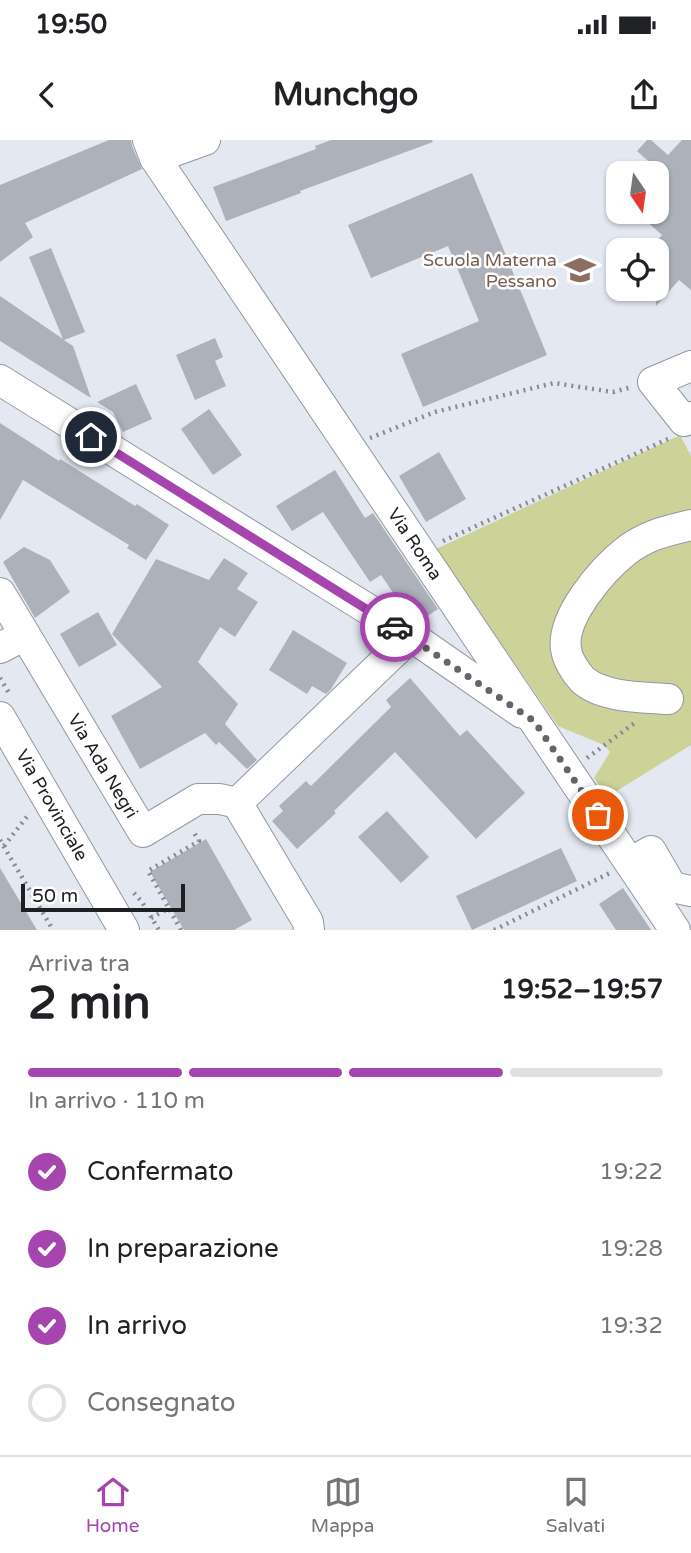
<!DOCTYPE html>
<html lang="it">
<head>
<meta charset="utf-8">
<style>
	body { margin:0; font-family:"Varela Round",sans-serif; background:#f6f6f6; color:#202124; height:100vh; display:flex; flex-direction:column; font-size:26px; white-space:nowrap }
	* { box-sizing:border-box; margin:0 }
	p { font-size:23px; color:#757577 }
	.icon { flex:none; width:38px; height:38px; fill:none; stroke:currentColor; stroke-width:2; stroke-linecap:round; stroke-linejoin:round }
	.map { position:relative; height:790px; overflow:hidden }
	.side { display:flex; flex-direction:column; background:#fff; flex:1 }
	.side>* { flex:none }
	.needle { width:46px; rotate:167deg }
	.fabs { position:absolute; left:606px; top:21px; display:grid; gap:14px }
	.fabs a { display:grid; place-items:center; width:63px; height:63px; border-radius:14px; background:#fff; box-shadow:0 2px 5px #0004; font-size:35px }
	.scale { position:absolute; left:21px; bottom:18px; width:164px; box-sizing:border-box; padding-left:7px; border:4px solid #1d1f22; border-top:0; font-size:19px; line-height:24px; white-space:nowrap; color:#1d1f22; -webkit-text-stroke:5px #fff; paint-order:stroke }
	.pin { position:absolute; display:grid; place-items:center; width:60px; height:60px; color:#fff; margin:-30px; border:4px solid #fff; border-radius:50%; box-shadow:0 2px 7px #0007 }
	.courier { position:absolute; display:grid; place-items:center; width:70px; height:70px; margin:-35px; border:5px solid #a545ad; border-radius:50%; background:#fff; color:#222; box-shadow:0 2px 9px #0007 }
	.headline em { font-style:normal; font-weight:700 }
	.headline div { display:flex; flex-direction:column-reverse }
	.headline { display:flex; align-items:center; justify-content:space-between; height:119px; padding:0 28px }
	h1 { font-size:46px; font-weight:700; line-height:52px }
	.bar { display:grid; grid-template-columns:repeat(4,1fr); gap:10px 7px; align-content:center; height:84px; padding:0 28px }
	.bar i { height:9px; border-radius:5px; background:#e0e0e0 }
	.bar .active { background:#a545ad }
	.bar p { grid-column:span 4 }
	ol { padding:0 28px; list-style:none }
	li { display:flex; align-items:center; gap:21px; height:77px }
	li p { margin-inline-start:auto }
	li .icon { padding:7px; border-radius:50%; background:#a545ad; color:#fff; stroke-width:4 }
	li:last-child { color:#757577 }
	li i { width:38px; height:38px; border:4px solid #e0e0e0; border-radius:50% }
	.status { display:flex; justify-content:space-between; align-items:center; height:49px; padding:0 35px; background:#fff; direction:ltr }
	.status svg { height:19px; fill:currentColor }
	header { display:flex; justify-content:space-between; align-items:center; height:91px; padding:0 28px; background:#fff; font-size:32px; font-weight:700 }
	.dock { display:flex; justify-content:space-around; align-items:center; height:98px; border-top:2px solid #e0e0e0; background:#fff; font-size:19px; color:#757577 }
	.dock a { display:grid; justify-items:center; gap:4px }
	.dock .active { color:#a545ad }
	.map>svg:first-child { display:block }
	.green { fill:#ccd298 }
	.building { fill:#adb1b9 }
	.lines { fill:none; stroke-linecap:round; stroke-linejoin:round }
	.minor-casing { stroke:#9498a0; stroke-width:32 }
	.path { stroke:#878a90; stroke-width:4.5; stroke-dasharray:2 5; stroke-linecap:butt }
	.minor { stroke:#fff; stroke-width:30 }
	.done { stroke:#63656a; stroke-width:7; stroke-dasharray:0 12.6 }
	.route { stroke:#a545ad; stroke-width:9 }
	.labels { text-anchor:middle; stroke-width:5; stroke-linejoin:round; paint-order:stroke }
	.education-label { font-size:18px; fill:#785e54; stroke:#fff; text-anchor:end }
	.street-label { font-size:18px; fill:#1d1f22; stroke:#fff }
</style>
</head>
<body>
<div class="status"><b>19:50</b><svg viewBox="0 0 49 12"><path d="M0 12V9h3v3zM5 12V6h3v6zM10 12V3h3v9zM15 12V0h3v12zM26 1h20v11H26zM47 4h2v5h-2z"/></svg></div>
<header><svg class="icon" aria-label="back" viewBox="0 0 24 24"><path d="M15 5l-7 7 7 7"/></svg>Munchgo<svg class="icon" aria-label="share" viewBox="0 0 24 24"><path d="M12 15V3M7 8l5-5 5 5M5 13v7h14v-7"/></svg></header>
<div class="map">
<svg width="691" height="790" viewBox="0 0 691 790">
	<rect width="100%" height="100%" fill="#e4e8f1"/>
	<!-- green -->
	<polygon class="green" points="680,295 691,316 691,605 607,657 594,638 610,612 604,605 558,586 436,409"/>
	<!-- building -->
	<g class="building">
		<polygon points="109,0 131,0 132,6 142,29 25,83 33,97 0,122 0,45"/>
		<polygon points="331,0 432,0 433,2 300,51 301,53 226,81 213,47 316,9 315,6"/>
		<polygon points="647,0 651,0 668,15 682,0 691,0 691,150 679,140 656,166 656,102 662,95 645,80 652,72 656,72 657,29 637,11"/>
		<polygon points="472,33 547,215 423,267 401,214 479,181 448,106 371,138 348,85"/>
		<polygon points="51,108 85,192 64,200 73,206 91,258 0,201 0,156 63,199 29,117"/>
		<polygon points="215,198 223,217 215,221 226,246 195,260 176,215"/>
		<polygon points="136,244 152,279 123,292 113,272 97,262"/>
		<polygon points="209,269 242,315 213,335 181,289"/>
		<polygon points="0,283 59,321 60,319 135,366 137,364 169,385 146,420 127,408 129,405 23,340 0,380"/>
		<polygon points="439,312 466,359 426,382 399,336"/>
		<polygon points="335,330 365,378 373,373 438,469 423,479 406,454 398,460 381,435 370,442 323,372 292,391 276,366"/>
		<polygon points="24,407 50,420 70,452 35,478 3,422"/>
		<polygon points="224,418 248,433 237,449 258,462 235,497 220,487 198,522 238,564 225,584 257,620 247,629 219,602 216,605 205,593 140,629 111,576 162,547 112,494 156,419 209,440"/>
		<polygon points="98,472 117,505 79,527 60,494"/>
		<polygon points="293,490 347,523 331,549 326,554 312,546 307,554 269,530"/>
		<polygon points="410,538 460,596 467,590 525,653 476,699 395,612 334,671 336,673 297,709 272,681 283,671 279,666 306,641 311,646 391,567 386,560"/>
		<polygon points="387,671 429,717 401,743 358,697"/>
		<polygon points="206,699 252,780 234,790 184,790 150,732"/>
		<polygon points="561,708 577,741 472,790 456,756"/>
		<polygon points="0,728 37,790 0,790"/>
		<polygon points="623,748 651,790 616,790 599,764"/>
	</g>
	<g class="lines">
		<defs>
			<g id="minor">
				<polyline points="148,0 155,18 675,790"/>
				<polyline points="155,18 205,0"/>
				<polyline points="691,226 653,242 684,281 691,277"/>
				<polyline points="0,240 411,496 522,573"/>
				<polyline points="0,453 143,692 198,659 220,659 237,663 308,782 309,790"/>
				<polyline points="0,508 25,495"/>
				<path d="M668 559C643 557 605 558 584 541 581 539 580 536 577 533 572 526 567 517 566 509 561 477 603 429 626 411 647 395 666 391 691 385"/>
				<polyline points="0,577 124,790"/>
				<polyline points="237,663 411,496"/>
				<polyline points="630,723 651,711 672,747 691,751"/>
			</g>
		</defs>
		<!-- minor casing -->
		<use href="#minor" class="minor-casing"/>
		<!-- path -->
		<g class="path">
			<polyline points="370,298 435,272 554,243 613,252 632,247"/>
			<polyline points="443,401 668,299"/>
			<polyline points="0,538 9,553"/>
			<polyline points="587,618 636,582"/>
			<polyline points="0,700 53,790"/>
			<polyline points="4,706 29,674"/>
			<polyline points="134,753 142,762 159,790"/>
			<polyline points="151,778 169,768"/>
			<polyline points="181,790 148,731 199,701 193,691"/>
			<polyline points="494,790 610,733"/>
		</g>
		<!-- minor -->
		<use href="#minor" class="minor"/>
	</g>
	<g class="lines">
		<!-- done -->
		<polyline class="done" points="395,487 534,581 598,675"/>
		<!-- route -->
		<polyline class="route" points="91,297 395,487"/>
	</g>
	<!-- icons -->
	<defs>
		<symbol id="school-bare" viewBox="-9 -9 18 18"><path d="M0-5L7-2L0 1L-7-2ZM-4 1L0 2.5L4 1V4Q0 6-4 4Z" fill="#8d6e63" stroke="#fff" stroke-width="2.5" paint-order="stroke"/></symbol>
	</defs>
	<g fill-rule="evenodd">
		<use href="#school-bare" x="558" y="108" width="44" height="44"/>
	</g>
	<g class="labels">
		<!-- education labels -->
		<g class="education-label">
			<text x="557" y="126">Scuola Materna<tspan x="557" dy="21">Pessano</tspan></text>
		</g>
		<!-- street labels -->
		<g class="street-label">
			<text transform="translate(415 404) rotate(56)" y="6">Via Roma</text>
			<text transform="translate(103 626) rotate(59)" y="6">Via Ada Negri</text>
			<text transform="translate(52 665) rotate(60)" y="6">Via Provinciale</text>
		</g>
	</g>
</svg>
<div class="fabs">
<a><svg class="needle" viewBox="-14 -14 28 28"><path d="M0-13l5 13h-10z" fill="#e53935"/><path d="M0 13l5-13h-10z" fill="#757577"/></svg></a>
<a><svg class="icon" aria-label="locate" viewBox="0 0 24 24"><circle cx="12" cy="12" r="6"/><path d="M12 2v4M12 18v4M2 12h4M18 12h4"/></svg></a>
</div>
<div class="scale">50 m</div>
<div class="pin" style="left:598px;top:675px;background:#ea580c"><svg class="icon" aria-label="bag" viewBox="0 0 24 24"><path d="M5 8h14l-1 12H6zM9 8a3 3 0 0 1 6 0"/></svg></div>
<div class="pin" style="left:91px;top:297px;background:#1f2937"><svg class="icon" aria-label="home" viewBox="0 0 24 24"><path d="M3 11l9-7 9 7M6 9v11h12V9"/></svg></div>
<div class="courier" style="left:395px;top:487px"><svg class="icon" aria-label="car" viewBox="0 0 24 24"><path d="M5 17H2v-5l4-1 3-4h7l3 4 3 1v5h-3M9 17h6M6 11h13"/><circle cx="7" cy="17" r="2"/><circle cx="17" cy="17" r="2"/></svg></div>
</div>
<section class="side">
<div class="headline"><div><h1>2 min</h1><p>Arriva tra</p></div><em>19:52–19:57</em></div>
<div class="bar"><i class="active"></i><i class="active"></i><i class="active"></i><i></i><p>In arrivo · 110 m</p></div>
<ol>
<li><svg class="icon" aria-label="check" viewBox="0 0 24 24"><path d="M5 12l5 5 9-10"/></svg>Confermato<p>19:22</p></li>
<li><svg class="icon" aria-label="check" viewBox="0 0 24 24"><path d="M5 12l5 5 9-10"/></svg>In preparazione<p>19:28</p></li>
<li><svg class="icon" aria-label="check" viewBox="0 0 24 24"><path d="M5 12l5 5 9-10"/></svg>In arrivo<p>19:32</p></li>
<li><i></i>Consegnato</li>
</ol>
</section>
<nav class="dock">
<a class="active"><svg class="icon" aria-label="home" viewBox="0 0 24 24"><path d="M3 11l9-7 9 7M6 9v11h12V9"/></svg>Home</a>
<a><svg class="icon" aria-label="map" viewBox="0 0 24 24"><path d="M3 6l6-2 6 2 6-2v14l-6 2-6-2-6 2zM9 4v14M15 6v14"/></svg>Mappa</a>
<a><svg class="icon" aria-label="saved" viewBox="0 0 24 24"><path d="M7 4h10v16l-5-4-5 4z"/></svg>Salvati</a>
</nav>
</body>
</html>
